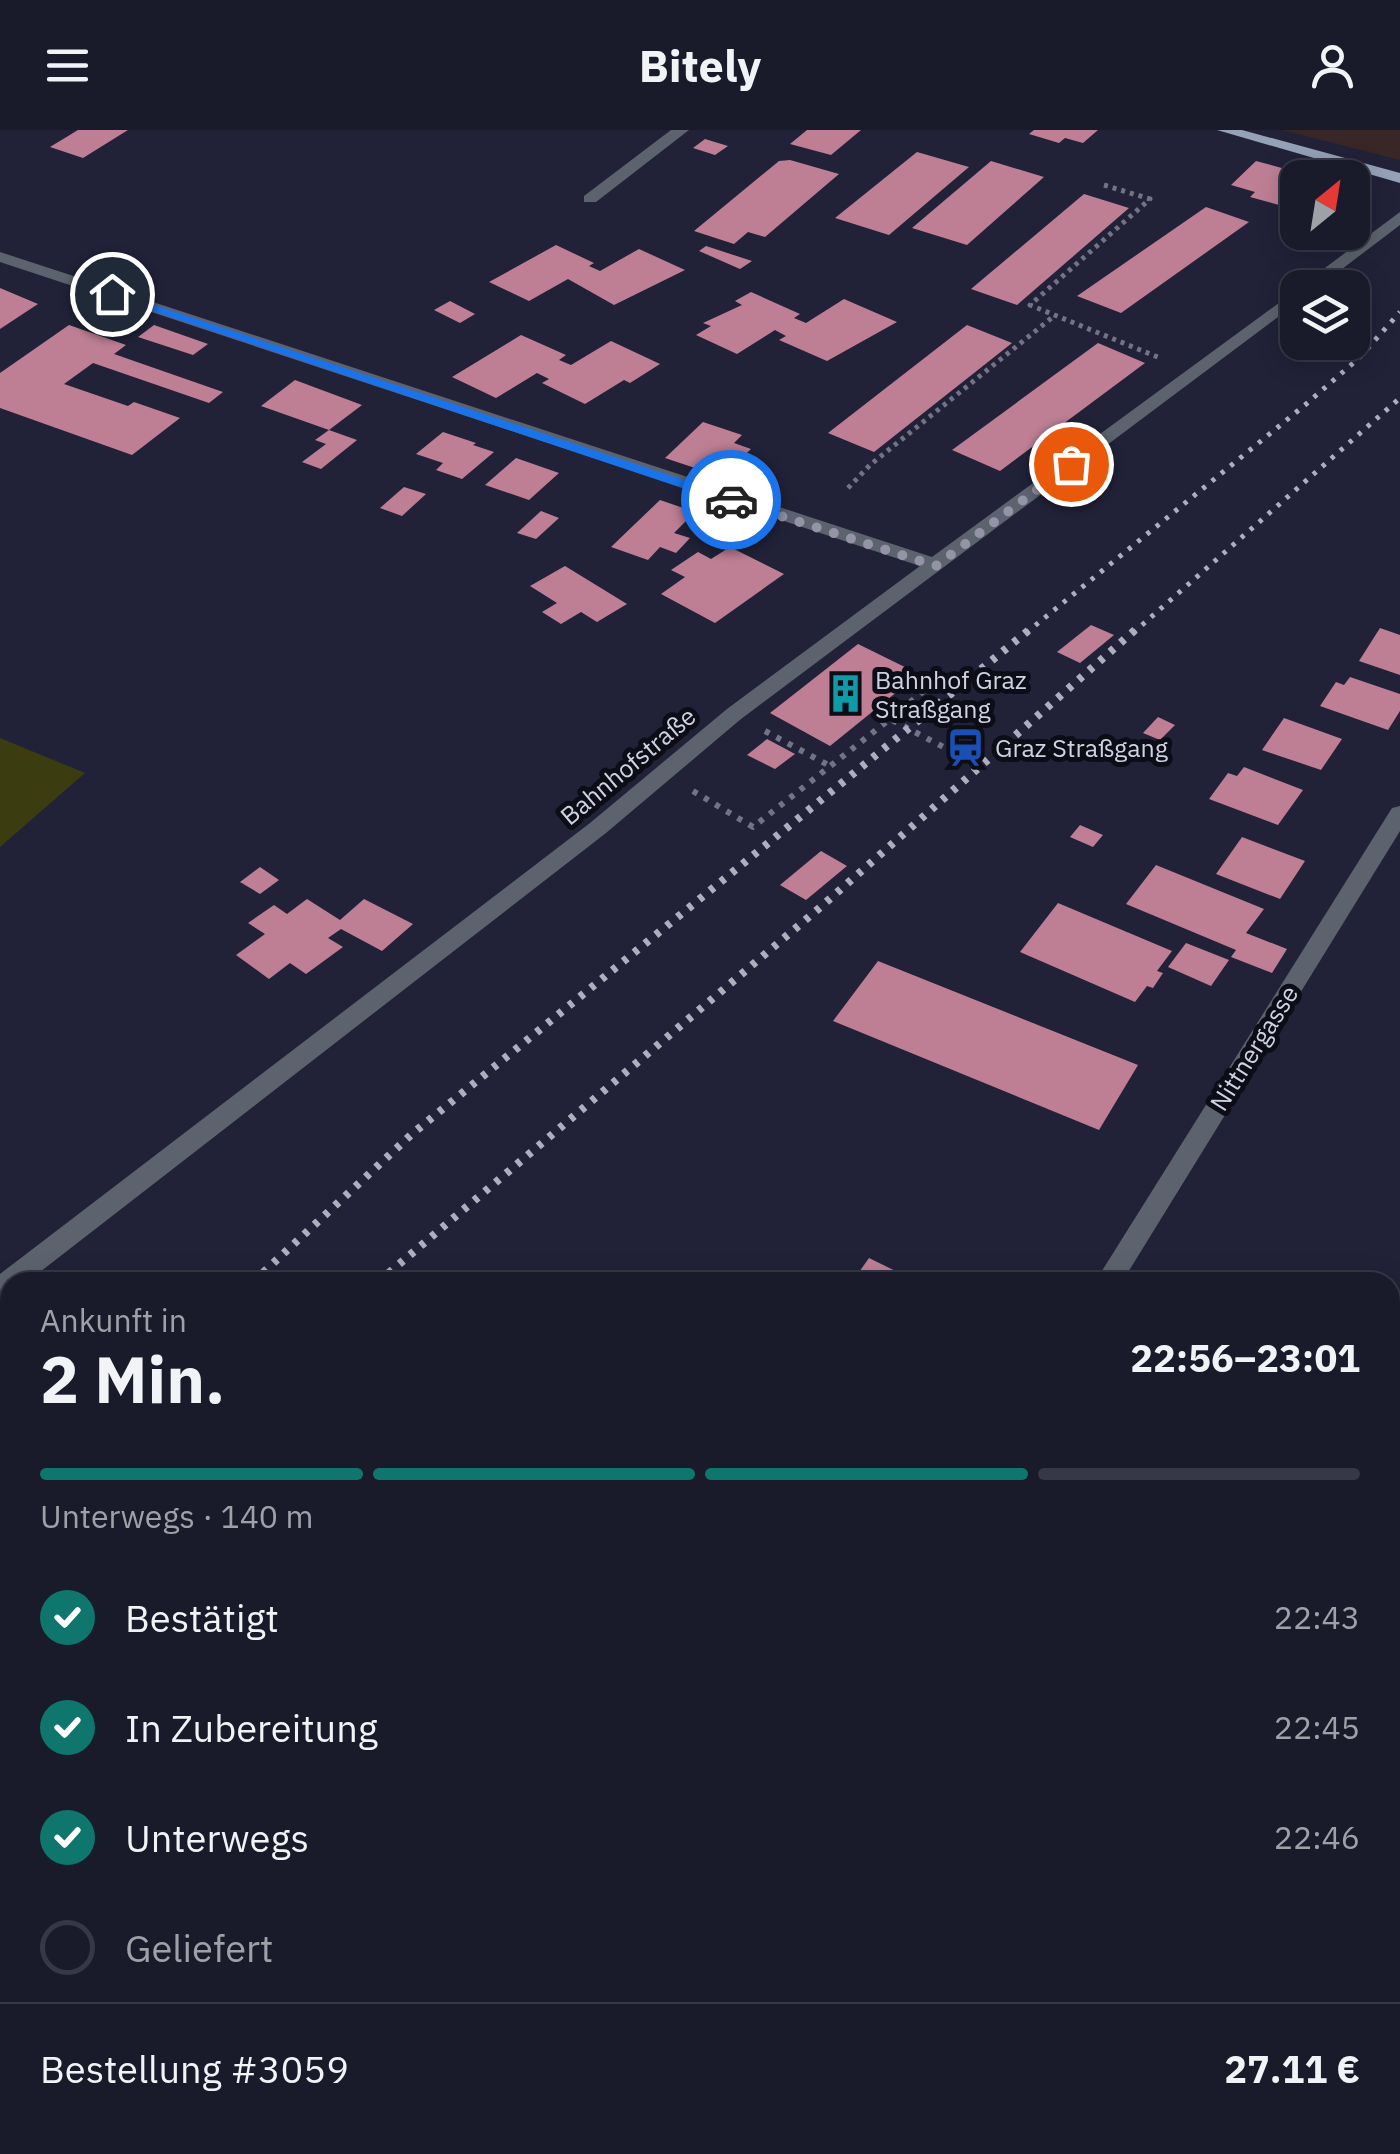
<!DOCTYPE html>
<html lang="de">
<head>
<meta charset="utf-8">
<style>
	body { margin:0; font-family:"IBM Plex Sans",sans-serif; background:#262736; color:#f1f3f6; height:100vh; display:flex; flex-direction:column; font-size:38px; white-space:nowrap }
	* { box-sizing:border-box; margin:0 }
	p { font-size:32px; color:#9fa1a8 }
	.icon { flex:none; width:55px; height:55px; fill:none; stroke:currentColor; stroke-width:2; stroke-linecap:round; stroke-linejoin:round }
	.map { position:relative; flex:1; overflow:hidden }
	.details { position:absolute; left:0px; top:1142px; width:1400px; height:882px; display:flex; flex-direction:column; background:#191a2a; border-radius:30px 30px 0 0; box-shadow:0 5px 25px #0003,0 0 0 2px #373847 }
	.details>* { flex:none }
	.needle { width:65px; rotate:30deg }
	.buttons { position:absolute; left:1280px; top:30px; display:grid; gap:20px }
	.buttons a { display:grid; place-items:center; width:90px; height:90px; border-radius:20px; background:#191a2a; box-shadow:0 5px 25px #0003,0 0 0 2px #373847; font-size:50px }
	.pin { position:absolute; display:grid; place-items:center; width:85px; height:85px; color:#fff; margin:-42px; border:5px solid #fff; border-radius:50%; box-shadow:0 2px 10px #0007 }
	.courier { position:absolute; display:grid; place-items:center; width:100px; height:100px; margin:-50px; border:8px solid #1a73e8; border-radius:50%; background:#fff; color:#222; box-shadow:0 2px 12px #0007 }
	.headline em { font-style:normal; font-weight:700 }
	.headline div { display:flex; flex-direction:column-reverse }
	.headline { display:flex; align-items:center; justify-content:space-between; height:170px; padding:0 40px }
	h1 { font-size:65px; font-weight:700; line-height:75px }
	.bar { display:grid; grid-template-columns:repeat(4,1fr); gap:15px 10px; align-content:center; height:120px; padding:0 40px }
	.bar i { height:12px; border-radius:8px; background:#373847 }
	.bar .active { background:#0f766e }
	.bar p { grid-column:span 4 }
	.line { display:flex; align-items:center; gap:25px; padding:0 40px; border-top:2px solid #373847 }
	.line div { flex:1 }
	ol { padding:0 40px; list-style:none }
	li { display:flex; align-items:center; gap:30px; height:110px }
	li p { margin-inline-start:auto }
	li .icon { padding:10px; border-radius:50%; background:#0f766e; color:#fff; stroke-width:4 }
	li:last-child { color:#9fa1a8 }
	li i { width:55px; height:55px; border:5px solid #373847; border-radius:50% }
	header { display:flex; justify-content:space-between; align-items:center; height:130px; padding:0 40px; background:#191a2a; font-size:45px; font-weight:700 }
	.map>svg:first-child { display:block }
	.commercial { fill:#392626 }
	.green { fill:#3b3d10 }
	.building { fill:#be7f95 }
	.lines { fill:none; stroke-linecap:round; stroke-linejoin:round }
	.path-far2 { stroke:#727486; stroke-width:5; stroke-dasharray:4 5; stroke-linecap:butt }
	.path-far1 { stroke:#727486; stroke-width:6; stroke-dasharray:5 8; stroke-linecap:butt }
	.path { stroke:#727486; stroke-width:8; stroke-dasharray:6 9; stroke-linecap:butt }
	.minor { fill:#5d636e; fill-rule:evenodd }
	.major { fill:#95a1b7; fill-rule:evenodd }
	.rail-far2 { stroke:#adafbf; stroke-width:5; stroke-dasharray:4 8; stroke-linecap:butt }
	.rail-far1 { stroke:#adafbf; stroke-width:8; stroke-dasharray:5 9; stroke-linecap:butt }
	.rail { stroke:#adafbf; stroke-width:9; stroke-dasharray:6 12; stroke-linecap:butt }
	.route { fill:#1a73e8 }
	.done { stroke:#9394a6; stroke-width:10; stroke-dasharray:0 18 }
	.labels { text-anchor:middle; stroke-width:10; stroke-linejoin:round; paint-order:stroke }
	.poi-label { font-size:25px; fill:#d0d2e1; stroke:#0c0d16; text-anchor:start }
	.street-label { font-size:25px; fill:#d0d2e1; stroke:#0c0d16 }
</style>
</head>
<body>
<header><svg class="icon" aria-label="menu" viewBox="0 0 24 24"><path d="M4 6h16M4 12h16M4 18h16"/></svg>Bitely<svg class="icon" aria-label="person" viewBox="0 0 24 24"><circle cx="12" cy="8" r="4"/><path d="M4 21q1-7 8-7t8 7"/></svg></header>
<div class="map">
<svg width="1400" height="2024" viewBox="0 0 1400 2024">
	<rect width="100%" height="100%" fill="#212238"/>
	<!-- commercial -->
	<polygon class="commercial" points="1282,0 1400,0 1400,30"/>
	<!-- green -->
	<polygon class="green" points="0,608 85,643 0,717"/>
	<!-- building -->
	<g class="building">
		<polygon points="78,0 128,0 83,28 50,17"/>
		<polygon points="807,0 861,0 831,25 790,14"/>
		<polygon points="1034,0 1098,0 1083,13 1065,8 1059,13 1029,4"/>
		<polygon points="705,9 728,16 715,25 693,18"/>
		<polygon points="917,22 969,37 889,105 835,88"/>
		<polygon points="790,30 839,44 765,107 748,102 734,114 694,101 779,31"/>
		<polygon points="991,31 1044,47 967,115 912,98"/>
		<polygon points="1256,31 1311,46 1298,48 1298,75 1283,71 1279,75 1250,67 1255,62 1231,55"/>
		<polygon points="1084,64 1129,78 1017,175 971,159"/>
		<polygon points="1206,77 1249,92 1121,183 1077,166"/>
		<polygon points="556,115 594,133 589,136 600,141 639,119 685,140 614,175 568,149 529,171 489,152"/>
		<polygon points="706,116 752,131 740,139 699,121"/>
		<polygon points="0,158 38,174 0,199"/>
		<polygon points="751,162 800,184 794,188 806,193 844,169 897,192 827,231 779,210 786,206 775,200 737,224 696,205 711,196 703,193 742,175 735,171"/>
		<polygon points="450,171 475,184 460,193 434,180"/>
		<polygon points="69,195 126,215 114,224 223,262 209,273 93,233 64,254 128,276 134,272 180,288 132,325 0,278 0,243"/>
		<polygon points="154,195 208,214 193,225 138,207"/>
		<polygon points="967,195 1012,213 874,322 828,303"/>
		<polygon points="521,205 566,225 559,230 571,235 611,211 660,234 630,253 624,250 585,274 542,253 549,249 537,243 496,268 452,247"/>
		<polygon points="1098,213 1145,233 1000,341 952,320"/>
		<polygon points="295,250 362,275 329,300 261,276"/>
		<polygon points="703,292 742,305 734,313 751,319 722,347 665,328"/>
		<polygon points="329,300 357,310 321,339 302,332 326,314 315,310"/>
		<polygon points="443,302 476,313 473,315 494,322 462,349 436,340 443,333 416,324"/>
		<polygon points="516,328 559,343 529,370 485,355"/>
		<polygon points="404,357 426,364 402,386 380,378"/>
		<polygon points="660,370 695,382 674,403 690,408 676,423 660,417 648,430 611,417"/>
		<polygon points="541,381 559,388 536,409 517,403"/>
		<polygon points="730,417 784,444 715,493 661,464 685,447 671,440 698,422 711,429"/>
		<polygon points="565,436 627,474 597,492 581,482 561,494 542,482 557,473 530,456"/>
		<polygon points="1091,495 1114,505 1080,533 1057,522"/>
		<polygon points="1380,498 1400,505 1400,545 1359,531"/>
		<polygon points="858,514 919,544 830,616 770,583"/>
		<polygon points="1350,547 1400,564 1400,581 1388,600 1320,576 1336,552 1344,555"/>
		<polygon points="1158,587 1175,595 1160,610 1143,603"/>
		<polygon points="1284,588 1342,609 1321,640 1262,620"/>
		<polygon points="767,609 795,624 775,639 747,625"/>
		<polygon points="1244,637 1303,660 1278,695 1209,669 1228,643 1237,646"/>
		<polygon points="1080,695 1103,705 1093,717 1070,707"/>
		<polygon points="1242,707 1305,731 1280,769 1216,744"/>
		<polygon points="821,721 847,736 806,770 780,755"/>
		<polygon points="1156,735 1264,779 1246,803 1287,819 1272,843 1231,827 1236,820 1126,774"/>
		<polygon points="260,737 279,750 260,764 240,752"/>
		<polygon points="307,769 340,790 364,769 413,794 382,821 341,799 328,808 343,817 306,844 290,833 269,849 236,825 265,804 248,793 274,775 287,784"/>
		<polygon points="1058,773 1172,821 1157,841 1163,843 1153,858 1147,856 1135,872 1020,822"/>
		<polygon points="1186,813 1229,830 1211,856 1168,837"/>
		<polygon points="878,831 1138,935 1099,1000 833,891"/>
		<polygon points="869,1128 918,1152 852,1152"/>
		<polygon points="1390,1466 1400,1470 1400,1534 1390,1559"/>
		<polygon points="10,1697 10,1785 0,1779 0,1710"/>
		<polygon points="22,2015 122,2015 116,2024 15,2024"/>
		<polygon points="492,2015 578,2015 591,2024 487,2024"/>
		<polygon points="863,2015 932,2015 928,2024 858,2024"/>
	</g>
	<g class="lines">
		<!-- path-far2 -->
		<g class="path-far2">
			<polyline points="1104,55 1150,69 1030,175 1160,228"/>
			<polyline points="848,358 870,335 1054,186"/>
		</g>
		<!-- path-far1 -->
		<g class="path-far1">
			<polyline points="890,589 932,554"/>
			<polyline points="765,601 830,636"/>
			<polyline points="693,661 753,697 890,589 972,632"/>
		</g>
		<!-- path -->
		<g class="path">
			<polyline points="1390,1445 1400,1450"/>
			<polyline points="1390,1633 1393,1625 1400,1628"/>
			<polyline points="1255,2024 1258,2015"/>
		</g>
		<!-- minor -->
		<g class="minor">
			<polygon points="671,0 689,0 596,72 584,72 584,66"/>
			<polygon points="1400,82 1400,95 1317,158 1298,158"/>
			<polygon points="0,122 932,427 1298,159 1298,172 741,589 606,703 27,1152 10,1152 10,1166 0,1170 0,1144 590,693 727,579 920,436 0,132"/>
			<polygon points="1400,676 1400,701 1122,1152 1095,1152 1392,678"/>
			<polygon points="0,1593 10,1596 10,1628 0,1625"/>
			<polygon points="230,2015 266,2015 263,2024 227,2024"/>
			<polygon points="687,2015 734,2015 737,2024 690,2024"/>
		</g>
		<!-- major -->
		<polygon class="major" points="1217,0 1242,0 1400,43 1400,53"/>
		<!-- rail-far2 -->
		<g class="rail-far2">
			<polyline points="1026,503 1305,275 1359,228 1400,182"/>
			<polyline points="1133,503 1400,268"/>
		</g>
		<!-- rail-far1 -->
		<g class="rail-far1">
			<polyline points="253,1152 412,1004 1029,500"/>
			<polyline points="378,1152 816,781 1135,500"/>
		</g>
		<!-- rail -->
		<polyline class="rail" points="0,1466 10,1457"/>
	</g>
	<!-- route -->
	<polygon class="route" points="112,161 736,367 737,370 727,373 108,166"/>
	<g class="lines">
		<!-- done -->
		<polyline class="done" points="731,370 936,436 1071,334"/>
	</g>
	<!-- icons -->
	<defs>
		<symbol id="building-bare" viewBox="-9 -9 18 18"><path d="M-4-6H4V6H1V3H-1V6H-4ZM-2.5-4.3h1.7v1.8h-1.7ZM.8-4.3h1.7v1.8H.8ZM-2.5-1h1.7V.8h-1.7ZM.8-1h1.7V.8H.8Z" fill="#0f9aa8" stroke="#0c0d16" stroke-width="2.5" paint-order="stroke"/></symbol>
		<symbol id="station-bare" viewBox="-9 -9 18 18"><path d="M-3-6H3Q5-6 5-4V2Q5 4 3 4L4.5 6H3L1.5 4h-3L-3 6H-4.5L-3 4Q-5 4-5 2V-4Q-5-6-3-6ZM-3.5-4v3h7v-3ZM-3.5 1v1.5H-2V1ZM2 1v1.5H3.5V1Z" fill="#1a4fb4" stroke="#0c0d16" stroke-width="2.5" paint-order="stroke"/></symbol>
	</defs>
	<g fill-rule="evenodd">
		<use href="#building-bare" x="818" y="536" width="55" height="55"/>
		<use href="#station-bare" x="938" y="590" width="55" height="55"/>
	</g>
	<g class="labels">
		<!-- poi labels -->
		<g class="poi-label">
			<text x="875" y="559">Bahnhof Graz<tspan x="875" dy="29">Straßgang</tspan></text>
			<text x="995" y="627">Graz Straßgang</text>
		</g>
		<!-- street labels -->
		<g class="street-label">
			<text transform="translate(628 636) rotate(-40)" y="9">Bahnhofstraße</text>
			<text transform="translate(1254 918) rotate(-58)" y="9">Nittnergasse</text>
		</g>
	</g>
</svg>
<div class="buttons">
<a><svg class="needle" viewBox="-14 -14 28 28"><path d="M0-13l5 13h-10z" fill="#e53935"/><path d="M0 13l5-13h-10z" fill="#9fa1a8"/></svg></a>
<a><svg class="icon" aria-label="layers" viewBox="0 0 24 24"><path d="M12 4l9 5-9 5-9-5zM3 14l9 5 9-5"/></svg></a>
</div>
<div class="pin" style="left:1071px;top:334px;background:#ea580c"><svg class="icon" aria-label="bag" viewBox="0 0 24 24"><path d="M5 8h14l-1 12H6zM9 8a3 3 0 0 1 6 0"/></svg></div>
<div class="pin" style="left:112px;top:164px;background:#1f2937"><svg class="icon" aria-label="home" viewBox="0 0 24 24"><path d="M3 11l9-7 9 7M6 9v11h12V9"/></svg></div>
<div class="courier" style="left:731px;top:370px"><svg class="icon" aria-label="car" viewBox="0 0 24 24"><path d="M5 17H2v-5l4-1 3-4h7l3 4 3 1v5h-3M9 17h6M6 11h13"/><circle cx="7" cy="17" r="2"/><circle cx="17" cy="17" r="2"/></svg></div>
<section class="details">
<div class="headline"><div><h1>2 Min.</h1><p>Ankunft in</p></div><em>22:56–23:01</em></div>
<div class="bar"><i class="active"></i><i class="active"></i><i class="active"></i><i></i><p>Unterwegs · 140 m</p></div>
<ol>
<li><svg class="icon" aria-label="check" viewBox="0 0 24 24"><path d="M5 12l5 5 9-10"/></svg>Bestätigt<p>22:43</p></li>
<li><svg class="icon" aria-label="check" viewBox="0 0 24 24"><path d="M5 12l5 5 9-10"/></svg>In Zubereitung<p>22:45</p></li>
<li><svg class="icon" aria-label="check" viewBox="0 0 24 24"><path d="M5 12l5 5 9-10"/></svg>Unterwegs<p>22:46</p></li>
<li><i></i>Geliefert</li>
</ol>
<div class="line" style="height:130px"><div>Bestellung #3059</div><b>27.11 €</b></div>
</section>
</div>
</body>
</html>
